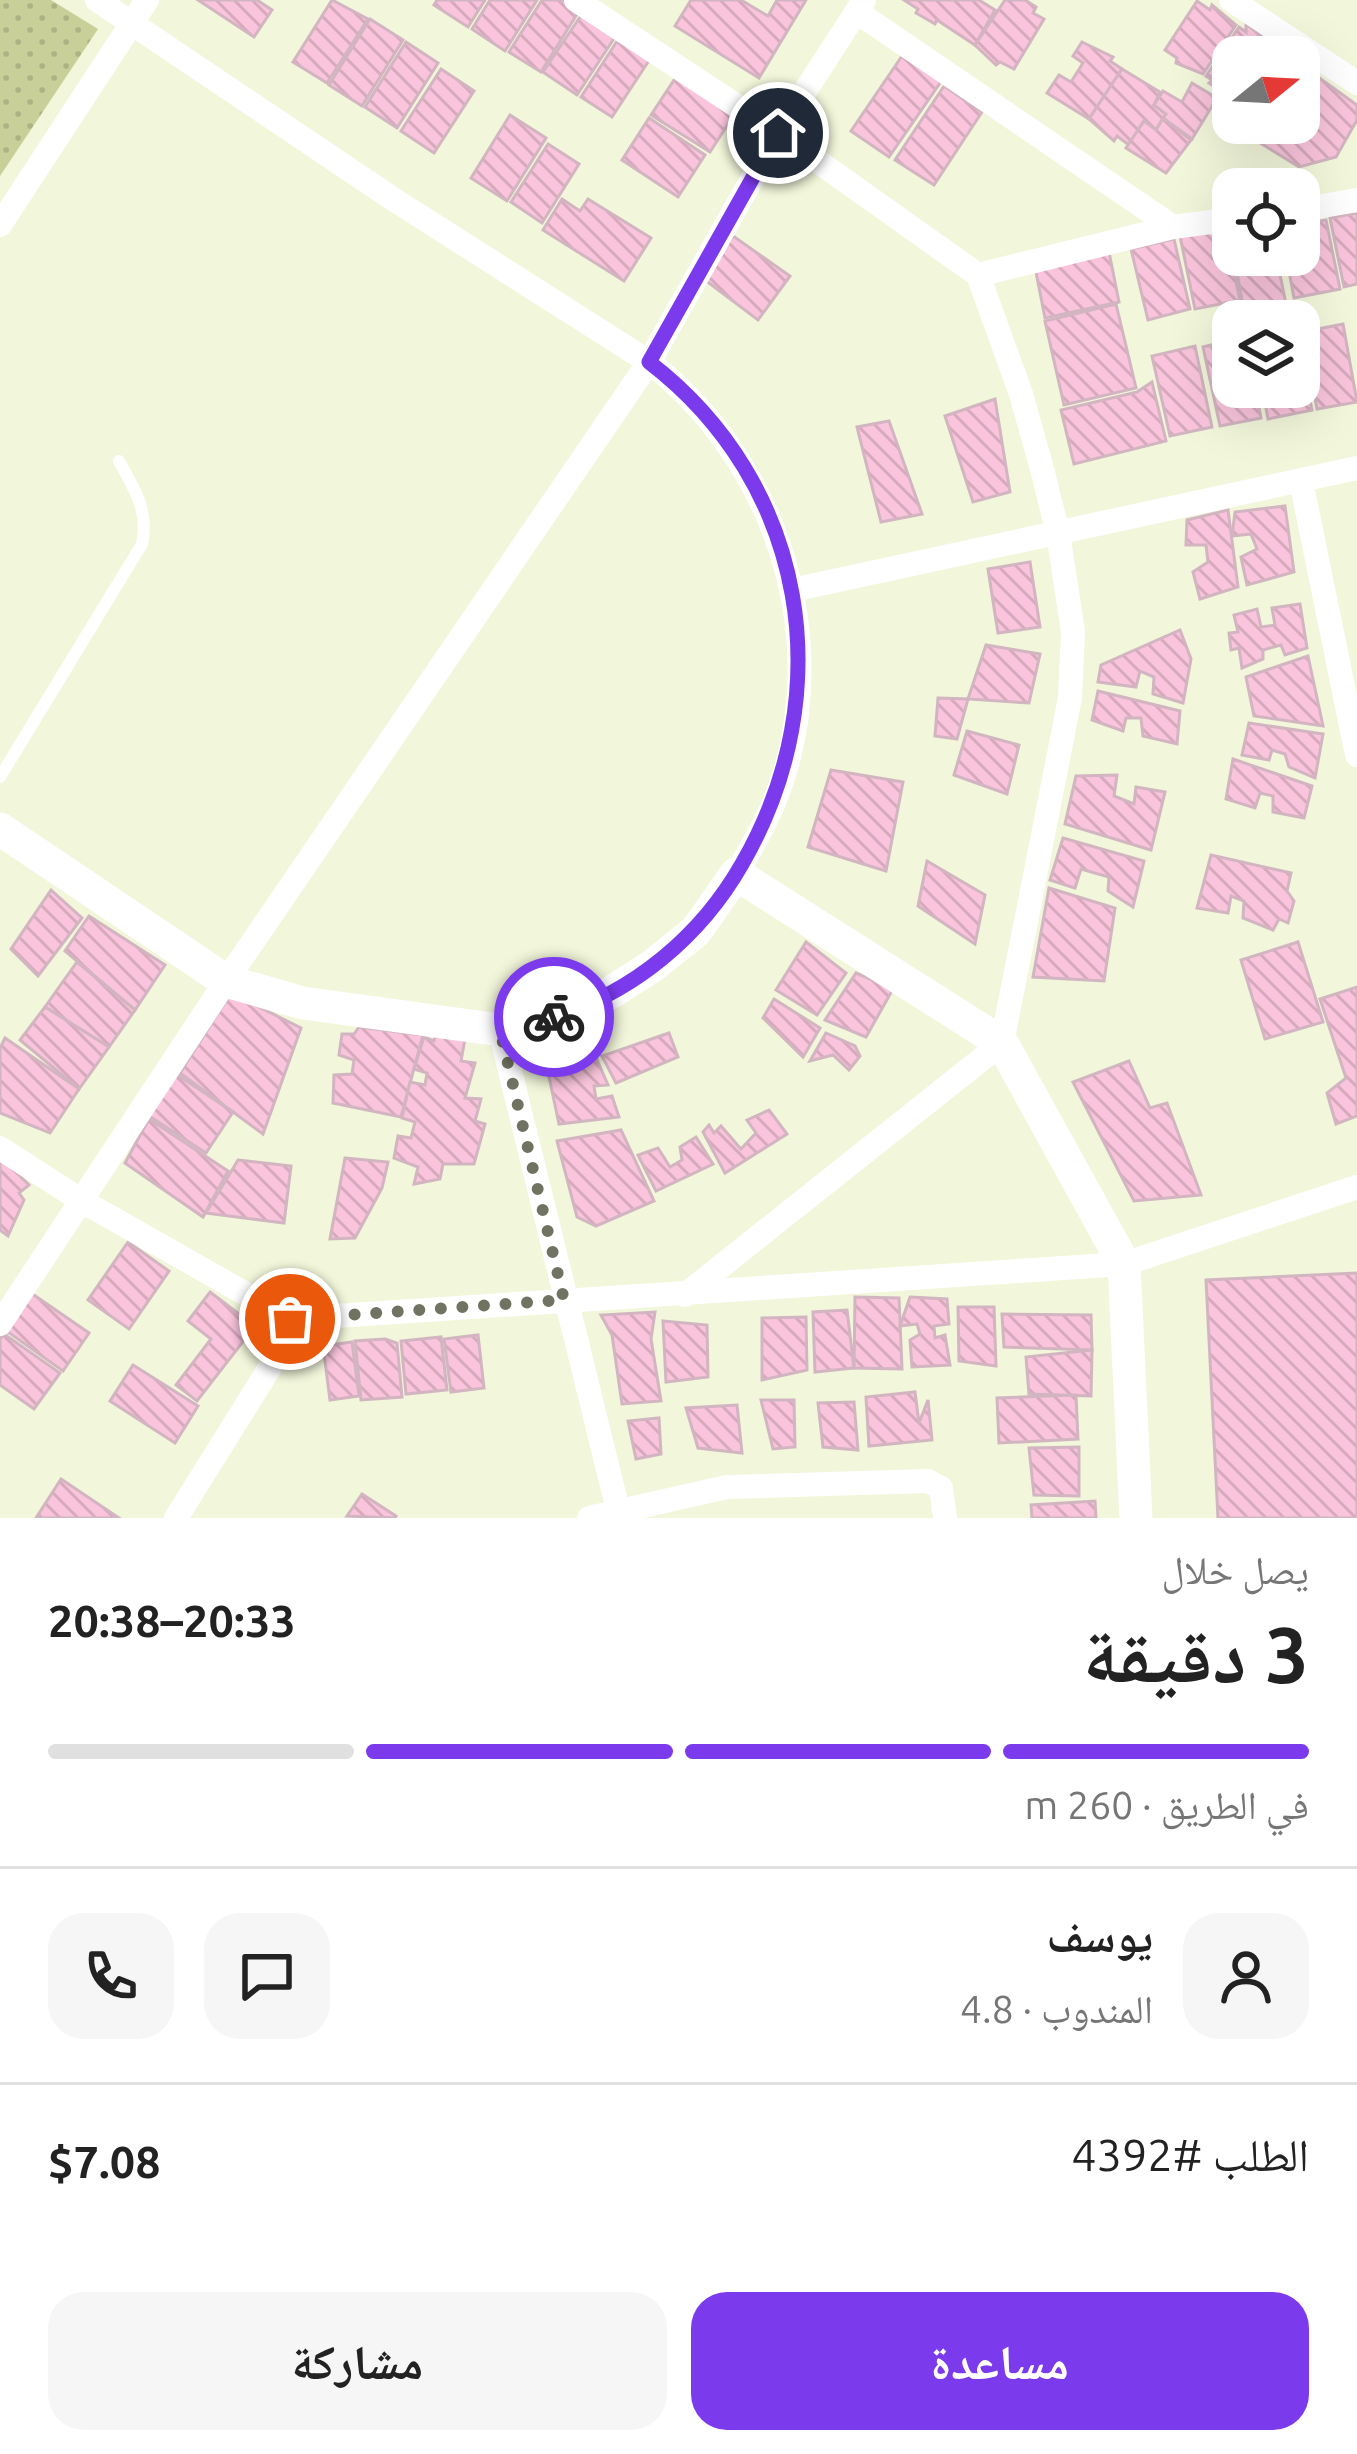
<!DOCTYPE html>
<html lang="ar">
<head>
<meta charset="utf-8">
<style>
	body { margin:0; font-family:Ubuntu,"Noto Naskh Arabic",sans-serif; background:#f6f6f6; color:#222; direction:rtl; height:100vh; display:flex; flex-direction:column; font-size:45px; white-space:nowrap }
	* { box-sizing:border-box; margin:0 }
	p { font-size:39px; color:#767676 }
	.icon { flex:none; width:66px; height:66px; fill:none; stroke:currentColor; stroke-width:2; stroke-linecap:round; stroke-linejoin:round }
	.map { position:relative; height:1518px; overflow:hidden; direction:ltr }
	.drawer { display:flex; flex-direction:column; background:#fff; flex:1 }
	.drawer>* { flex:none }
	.needle { width:78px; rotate:72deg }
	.fabs { position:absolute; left:1212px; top:36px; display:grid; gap:24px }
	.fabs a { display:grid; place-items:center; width:108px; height:108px; border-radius:24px; background:#fff; box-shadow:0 12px 48px #0002; font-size:60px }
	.pin { position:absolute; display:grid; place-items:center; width:102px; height:102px; color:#fff; margin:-51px; border:6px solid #fff; border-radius:50%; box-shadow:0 3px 12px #0007 }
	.courier { position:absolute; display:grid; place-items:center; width:120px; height:120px; margin:-60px; border:9px solid #7c3aed; border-radius:50%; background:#fff; color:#222; box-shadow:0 3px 15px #0007 }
	.summary em { font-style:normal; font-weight:700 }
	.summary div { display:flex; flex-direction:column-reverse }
	.summary { display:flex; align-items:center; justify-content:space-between; height:204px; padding:0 48px }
	h1 { font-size:78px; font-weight:700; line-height:90px }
	.bar { display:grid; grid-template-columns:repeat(4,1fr); gap:18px 12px; align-content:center; height:144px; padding:0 48px }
	.bar i { height:15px; border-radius:9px; background:#e0e0e0 }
	.bar .on { background:#7c3aed }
	.bar p { grid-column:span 4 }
	.line { display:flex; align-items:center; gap:30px; padding:0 48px; border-top:3px solid #e0e0e0 }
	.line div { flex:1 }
	.round { display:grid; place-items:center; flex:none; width:126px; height:126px; border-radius:36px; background:#f6f6f6 }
	.action { display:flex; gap:24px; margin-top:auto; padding:24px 48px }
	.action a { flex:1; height:138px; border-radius:36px; background:#7c3aed; color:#fff; font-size:48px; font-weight:700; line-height:138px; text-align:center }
	.action a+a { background:#f6f6f6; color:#222 }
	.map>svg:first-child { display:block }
	.green { fill:url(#green-dots) }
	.building { fill:url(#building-back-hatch); stroke:#d2b5c1; stroke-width:3 }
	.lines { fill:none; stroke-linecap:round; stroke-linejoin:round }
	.service { stroke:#fff; stroke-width:12 }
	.minor { stroke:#fff; stroke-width:24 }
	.tertiary { stroke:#fff; stroke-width:33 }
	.done { stroke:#717362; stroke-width:12; stroke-dasharray:0 21.6 }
	.route { stroke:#7c3aed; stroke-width:15 }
</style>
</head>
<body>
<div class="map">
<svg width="1357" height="1518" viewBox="0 0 1357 1518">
	<defs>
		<pattern id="green-dots" width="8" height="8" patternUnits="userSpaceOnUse" patternTransform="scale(3)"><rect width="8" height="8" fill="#c8cf98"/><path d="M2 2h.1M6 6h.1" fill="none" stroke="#acb283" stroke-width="1.8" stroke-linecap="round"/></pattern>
		<pattern id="building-back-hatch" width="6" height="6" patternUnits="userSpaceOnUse" patternTransform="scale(3)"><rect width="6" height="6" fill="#fac5dc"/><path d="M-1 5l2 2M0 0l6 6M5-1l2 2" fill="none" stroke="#d6aabc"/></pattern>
	</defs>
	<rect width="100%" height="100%" fill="#f2f6da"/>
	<!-- green -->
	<polygon class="green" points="0,0 51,0 98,29 0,176"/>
	<!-- building -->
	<g class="building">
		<polygon points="198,0 257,0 272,10 254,37"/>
		<polygon points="332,0 368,19 327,83 293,62"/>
		<polygon points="437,0 485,0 468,27 434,5"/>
		<polygon points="490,0 537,0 505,51 472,29"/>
		<polygon points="542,0 563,0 579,11 541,72 509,52"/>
		<polygon points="691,0 741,0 768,16 777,0 806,0 759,78 675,26"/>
		<polygon points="904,0 979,0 995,10 975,45 937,20 935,24 916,13 918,9"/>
		<polygon points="1005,0 1025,0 1036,7 1033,13 1044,19 1014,69 1000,62 996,65 975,45"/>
		<polygon points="1197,1 1210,10 1212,5 1236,25 1203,74 1176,63 1177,58 1165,50"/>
		<polygon points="582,14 615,37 577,95 543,72"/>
		<polygon points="370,19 403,40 362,106 329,85"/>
		<polygon points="1246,24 1278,48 1272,57 1233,57 1233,99 1209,83 1212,80 1206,76 1239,27 1246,32"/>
		<polygon points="619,38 650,59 612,117 581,97"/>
		<polygon points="406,42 438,63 397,128 365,107"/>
		<polygon points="1082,42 1113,57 1110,61 1122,69 1089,119 1047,93 1059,75 1071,82 1083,63 1073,56"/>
		<polygon points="904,53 942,80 889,157 851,131"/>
		<polygon points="1300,64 1357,105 1357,120 1336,157 1299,167 1233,126 1235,123 1299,123"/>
		<polygon points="441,69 474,91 434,153 401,131"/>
		<polygon points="1122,69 1160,92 1154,105 1166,114 1156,130 1144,121 1129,145 1117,136 1114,141 1089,119"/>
		<polygon points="676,77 734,115 710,152 651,115"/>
		<polygon points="1192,83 1217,98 1192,139 1163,118 1166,114 1154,105 1163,91 1182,102"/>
		<polygon points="944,86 982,112 934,185 895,160"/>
		<polygon points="510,115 546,138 507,201 471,178"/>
		<polygon points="649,118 705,155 678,197 622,160"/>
		<polygon points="1163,118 1191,140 1166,173 1126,148 1144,121 1156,130"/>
		<polygon points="548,144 579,164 542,223 511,202"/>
		<polygon points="562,199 580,211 588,199 651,238 624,281 543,230"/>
		<polygon points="1357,213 1357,284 1344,287 1330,218"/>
		<polygon points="1326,220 1340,289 1294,298 1286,255 1299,255 1299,225"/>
		<polygon points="1224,226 1240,300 1195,309 1180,236"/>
		<polygon points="733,236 790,276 758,320 701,277"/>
		<polygon points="1174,239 1190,309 1148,320 1131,249"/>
		<polygon points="1108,247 1119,302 1045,318 1034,262"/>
		<polygon points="1234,255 1276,255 1286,304 1244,312"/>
		<polygon points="1116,304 1136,388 1064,405 1045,321"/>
		<polygon points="1343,324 1357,402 1317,409 1303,332"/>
		<polygon points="1233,340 1233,387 1255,387 1261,418 1220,426 1203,347"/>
		<polygon points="1195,346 1212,427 1170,436 1152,356"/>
		<polygon points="1299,349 1312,410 1268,419 1262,387 1299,387"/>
		<polygon points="1152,382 1166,441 1074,464 1061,410 1137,392"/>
		<polygon points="995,399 1010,492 973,502 945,416"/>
		<polygon points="889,421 922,514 881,522 857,427"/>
		<polygon points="1285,506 1294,572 1247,585 1241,557 1257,549 1251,534 1232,536 1235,512"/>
		<polygon points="1228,510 1238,587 1200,599 1193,572 1208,562 1206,545 1186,545 1187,520"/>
		<polygon points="1030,562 1040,627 998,633 988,569"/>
		<polygon points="1300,604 1307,648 1285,655 1281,645 1263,650 1263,659 1242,668 1239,648 1231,650 1229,633 1238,632 1234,615 1257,609 1261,627 1275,625 1272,608"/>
		<polygon points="1180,630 1191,659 1183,703 1153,694 1154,677 1140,671 1136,687 1098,682 1101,665"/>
		<polygon points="986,645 1040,654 1029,703 968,699"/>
		<polygon points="1308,656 1323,726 1254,716 1246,677"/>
		<polygon points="1098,691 1180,711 1177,744 1143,736 1141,718 1126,718 1123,731 1092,720"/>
		<polygon points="938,698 968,699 957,739 935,736"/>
		<polygon points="1249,723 1323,734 1315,778 1289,767 1285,754 1272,750 1269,760 1242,755"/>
		<polygon points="967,731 1019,745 1007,794 954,775"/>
		<polygon points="1233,759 1312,786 1304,818 1273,812 1273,796 1260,793 1255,808 1226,799"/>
		<polygon points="831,770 903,782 886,871 808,847"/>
		<polygon points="1117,775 1114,796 1134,804 1136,787 1165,792 1151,850 1065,824 1076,776"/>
		<polygon points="1063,838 1144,861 1133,907 1108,891 1109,877 1081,869 1075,888 1050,880"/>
		<polygon points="1211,855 1291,873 1287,891 1294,901 1288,923 1279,919 1273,930 1243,918 1244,901 1231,896 1228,913 1197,908"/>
		<polygon points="927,861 985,895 975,944 918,906"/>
		<polygon points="1049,888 1115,908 1104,981 1033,977"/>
		<polygon points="51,890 82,918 38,976 11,949"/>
		<polygon points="89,916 165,965 135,1010 65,951"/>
		<polygon points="806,942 846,973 817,1015 776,990"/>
		<polygon points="1298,942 1323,1022 1265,1039 1241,960"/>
		<polygon points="77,962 135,1010 109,1047 45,1007"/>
		<polygon points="856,973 893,989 866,1037 825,1020"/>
		<polygon points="1357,987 1357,1116 1336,1124 1327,1093 1346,1078 1320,999"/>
		<polygon points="231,993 301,1028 263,1134 180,1073"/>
		<polygon points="774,999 820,1028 803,1057 763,1018"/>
		<polygon points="45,1007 109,1047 79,1089 20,1040"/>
		<polygon points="587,1014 594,1039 581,1042 584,1053 594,1053 608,1085 594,1086 596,1099 612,1096 619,1117 559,1124 540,1034"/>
		<polygon points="359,1027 423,1035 401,1117 333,1103 334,1075 352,1074 354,1060 339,1055 342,1034 354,1034"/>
		<polygon points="437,1029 466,1033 461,1061 475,1063 465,1098 481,1099 475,1121 485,1124 474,1164 443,1164 440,1179 414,1184 418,1167 394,1158 398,1136 411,1138 415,1122 402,1118 410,1082 425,1085 427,1073 414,1069 424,1037 434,1041"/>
		<polygon points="669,1033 678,1057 616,1083 602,1056"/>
		<polygon points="826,1033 855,1046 860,1056 849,1070 833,1055 810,1061"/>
		<polygon points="5,1038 79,1089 50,1133 0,1113 0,1048"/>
		<polygon points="1129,1061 1150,1108 1167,1103 1201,1195 1134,1201 1073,1082"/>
		<polygon points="176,1074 233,1112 206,1153 146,1114"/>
		<polygon points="769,1110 787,1134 725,1173 703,1132 709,1125 714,1133 721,1126 741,1149 756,1133 747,1120"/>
		<polygon points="149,1119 228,1171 203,1217 125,1163"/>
		<polygon points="621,1130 654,1201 596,1226 577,1217 557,1141"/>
		<polygon points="696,1137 713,1164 656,1191 638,1155 658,1148 670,1167 682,1160 680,1147"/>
		<polygon points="0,1157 29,1185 19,1193 24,1200 8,1236 0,1230"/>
		<polygon points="345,1158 388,1162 382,1188 355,1238 330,1239"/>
		<polygon points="238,1160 291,1166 284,1223 206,1213"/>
		<polygon points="128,1242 169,1271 129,1329 88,1300"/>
		<polygon points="1357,1273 1357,1518 1218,1518 1206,1280"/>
		<polygon points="210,1292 255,1326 197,1401 176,1385 211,1339 188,1321"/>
		<polygon points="31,1293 89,1333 63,1371 5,1330"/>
		<polygon points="855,1297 899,1298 902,1369 854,1368"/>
		<polygon points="910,1297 947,1299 949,1324 934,1326 935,1338 945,1335 950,1365 912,1367 910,1340 920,1334 917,1324 900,1326"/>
		<polygon points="958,1307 994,1307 996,1366 959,1361"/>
		<polygon points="847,1310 854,1368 815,1372 813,1312"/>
		<polygon points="655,1312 651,1339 661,1401 622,1404 612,1335 601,1315"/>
		<polygon points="1002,1314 1091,1315 1092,1350 1004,1347"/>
		<polygon points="806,1317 807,1370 762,1380 762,1318"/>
		<polygon points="663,1321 707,1325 708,1377 666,1382"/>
		<polygon points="4,1334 60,1373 34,1409 0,1385 0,1339"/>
		<polygon points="478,1335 484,1388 451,1392 444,1339"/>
		<polygon points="441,1337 447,1390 406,1394 401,1341"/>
		<polygon points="385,1339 397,1343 402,1397 361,1400 355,1341"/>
		<polygon points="352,1342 359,1396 330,1400 323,1346"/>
		<polygon points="1092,1350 1091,1396 1029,1394 1026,1357"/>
		<polygon points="133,1365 198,1406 175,1443 110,1401"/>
		<polygon points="915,1392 919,1423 928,1400 932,1440 869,1446 866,1397"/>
		<polygon points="1076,1395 1078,1439 999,1443 997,1398"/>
		<polygon points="761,1400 794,1400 795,1447 773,1449"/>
		<polygon points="854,1402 858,1450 823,1447 818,1403"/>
		<polygon points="737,1405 742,1453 698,1448 686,1408"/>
		<polygon points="659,1418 661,1454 636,1459 628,1421"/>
		<polygon points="1079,1447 1079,1496 1034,1495 1029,1448"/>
		<polygon points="61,1479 119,1518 36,1518"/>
		<polygon points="362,1494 396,1516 395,1518 347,1516"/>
		<polygon points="1095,1501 1096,1518 1032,1518 1031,1505"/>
	</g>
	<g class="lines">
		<!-- service -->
		<path class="service" d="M0 777 142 544C149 511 135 490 119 461"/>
		<!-- minor -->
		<g class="minor">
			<path d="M97 0 393 199 649 362C771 456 830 625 784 775 773 811 755 842 736 874"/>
			<polyline points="576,0 778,133 978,275 1021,394 1042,469 1058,533 1073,632 1070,698 1002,1043 685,1295"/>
			<polyline points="1231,0 1357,83"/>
			<polyline points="857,12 1173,227"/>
			<polyline points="1299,210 1357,200"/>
			<polyline points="0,225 147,0"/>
			<polyline points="978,275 1173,227 1233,219"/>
			<polyline points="1301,481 1357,755"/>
			<polyline points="792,590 1357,468"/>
			<polyline points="500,1030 620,1518"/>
			<polyline points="0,1148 82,1201 290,1319 1124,1264 1357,1187"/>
			<polyline points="0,1324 226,981 649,362 778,133 864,0"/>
			<polyline points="176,1518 269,1369 290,1319"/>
			<polyline points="589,1518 727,1487 928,1481 941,1488 945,1518"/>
		</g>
		<!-- tertiary -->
		<polyline class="tertiary" points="0,829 226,981 303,1003 500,1030 564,1014 610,993 651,967 696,931 736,874 1002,1043 1124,1264 1136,1518"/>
	</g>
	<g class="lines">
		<!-- done -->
		<polyline class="done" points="290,1319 564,1300 500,1030 554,1017"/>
		<!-- route -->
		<path class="route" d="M554 1017C634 992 701 936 742 864 841 693 808 484 649 362L778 133"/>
	</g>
</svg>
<div class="fabs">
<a><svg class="needle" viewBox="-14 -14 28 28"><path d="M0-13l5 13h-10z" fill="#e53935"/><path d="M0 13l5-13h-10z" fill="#767676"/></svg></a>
<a><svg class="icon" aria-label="locate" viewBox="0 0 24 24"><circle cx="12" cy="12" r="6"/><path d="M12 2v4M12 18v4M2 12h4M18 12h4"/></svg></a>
<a><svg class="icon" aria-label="layers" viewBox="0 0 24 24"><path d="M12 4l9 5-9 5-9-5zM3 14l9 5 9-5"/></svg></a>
</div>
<div class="pin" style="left:290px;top:1319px;background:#ea580c"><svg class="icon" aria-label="bag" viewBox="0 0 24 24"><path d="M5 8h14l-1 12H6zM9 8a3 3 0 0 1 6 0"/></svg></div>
<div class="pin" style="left:778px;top:133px;background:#1f2937"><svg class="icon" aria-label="home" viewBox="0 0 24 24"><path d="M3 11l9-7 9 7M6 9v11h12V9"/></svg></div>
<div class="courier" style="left:554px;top:1017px"><svg class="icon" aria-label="bike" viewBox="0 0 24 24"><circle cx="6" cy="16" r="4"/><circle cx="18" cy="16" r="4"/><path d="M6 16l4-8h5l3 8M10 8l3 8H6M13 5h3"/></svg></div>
</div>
<section class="drawer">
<div class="summary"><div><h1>3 دقيقة</h1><p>يصل خلال</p></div><em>20:33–20:38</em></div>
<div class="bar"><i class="on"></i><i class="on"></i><i class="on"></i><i></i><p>في الطريق · 260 m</p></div>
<div class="line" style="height:216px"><a class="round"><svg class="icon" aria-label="person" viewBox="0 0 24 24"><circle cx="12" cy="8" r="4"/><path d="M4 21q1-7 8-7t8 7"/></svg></a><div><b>يوسف</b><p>المندوب · 4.8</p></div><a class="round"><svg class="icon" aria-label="chat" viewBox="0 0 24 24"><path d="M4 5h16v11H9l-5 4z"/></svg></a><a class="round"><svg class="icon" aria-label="phone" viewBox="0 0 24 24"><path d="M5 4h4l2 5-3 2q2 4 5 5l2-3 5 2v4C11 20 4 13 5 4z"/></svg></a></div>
<div class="line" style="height:156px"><div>الطلب #4392</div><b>$7.08</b></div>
<div class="action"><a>مساعدة</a><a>مشاركة</a></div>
</section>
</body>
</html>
